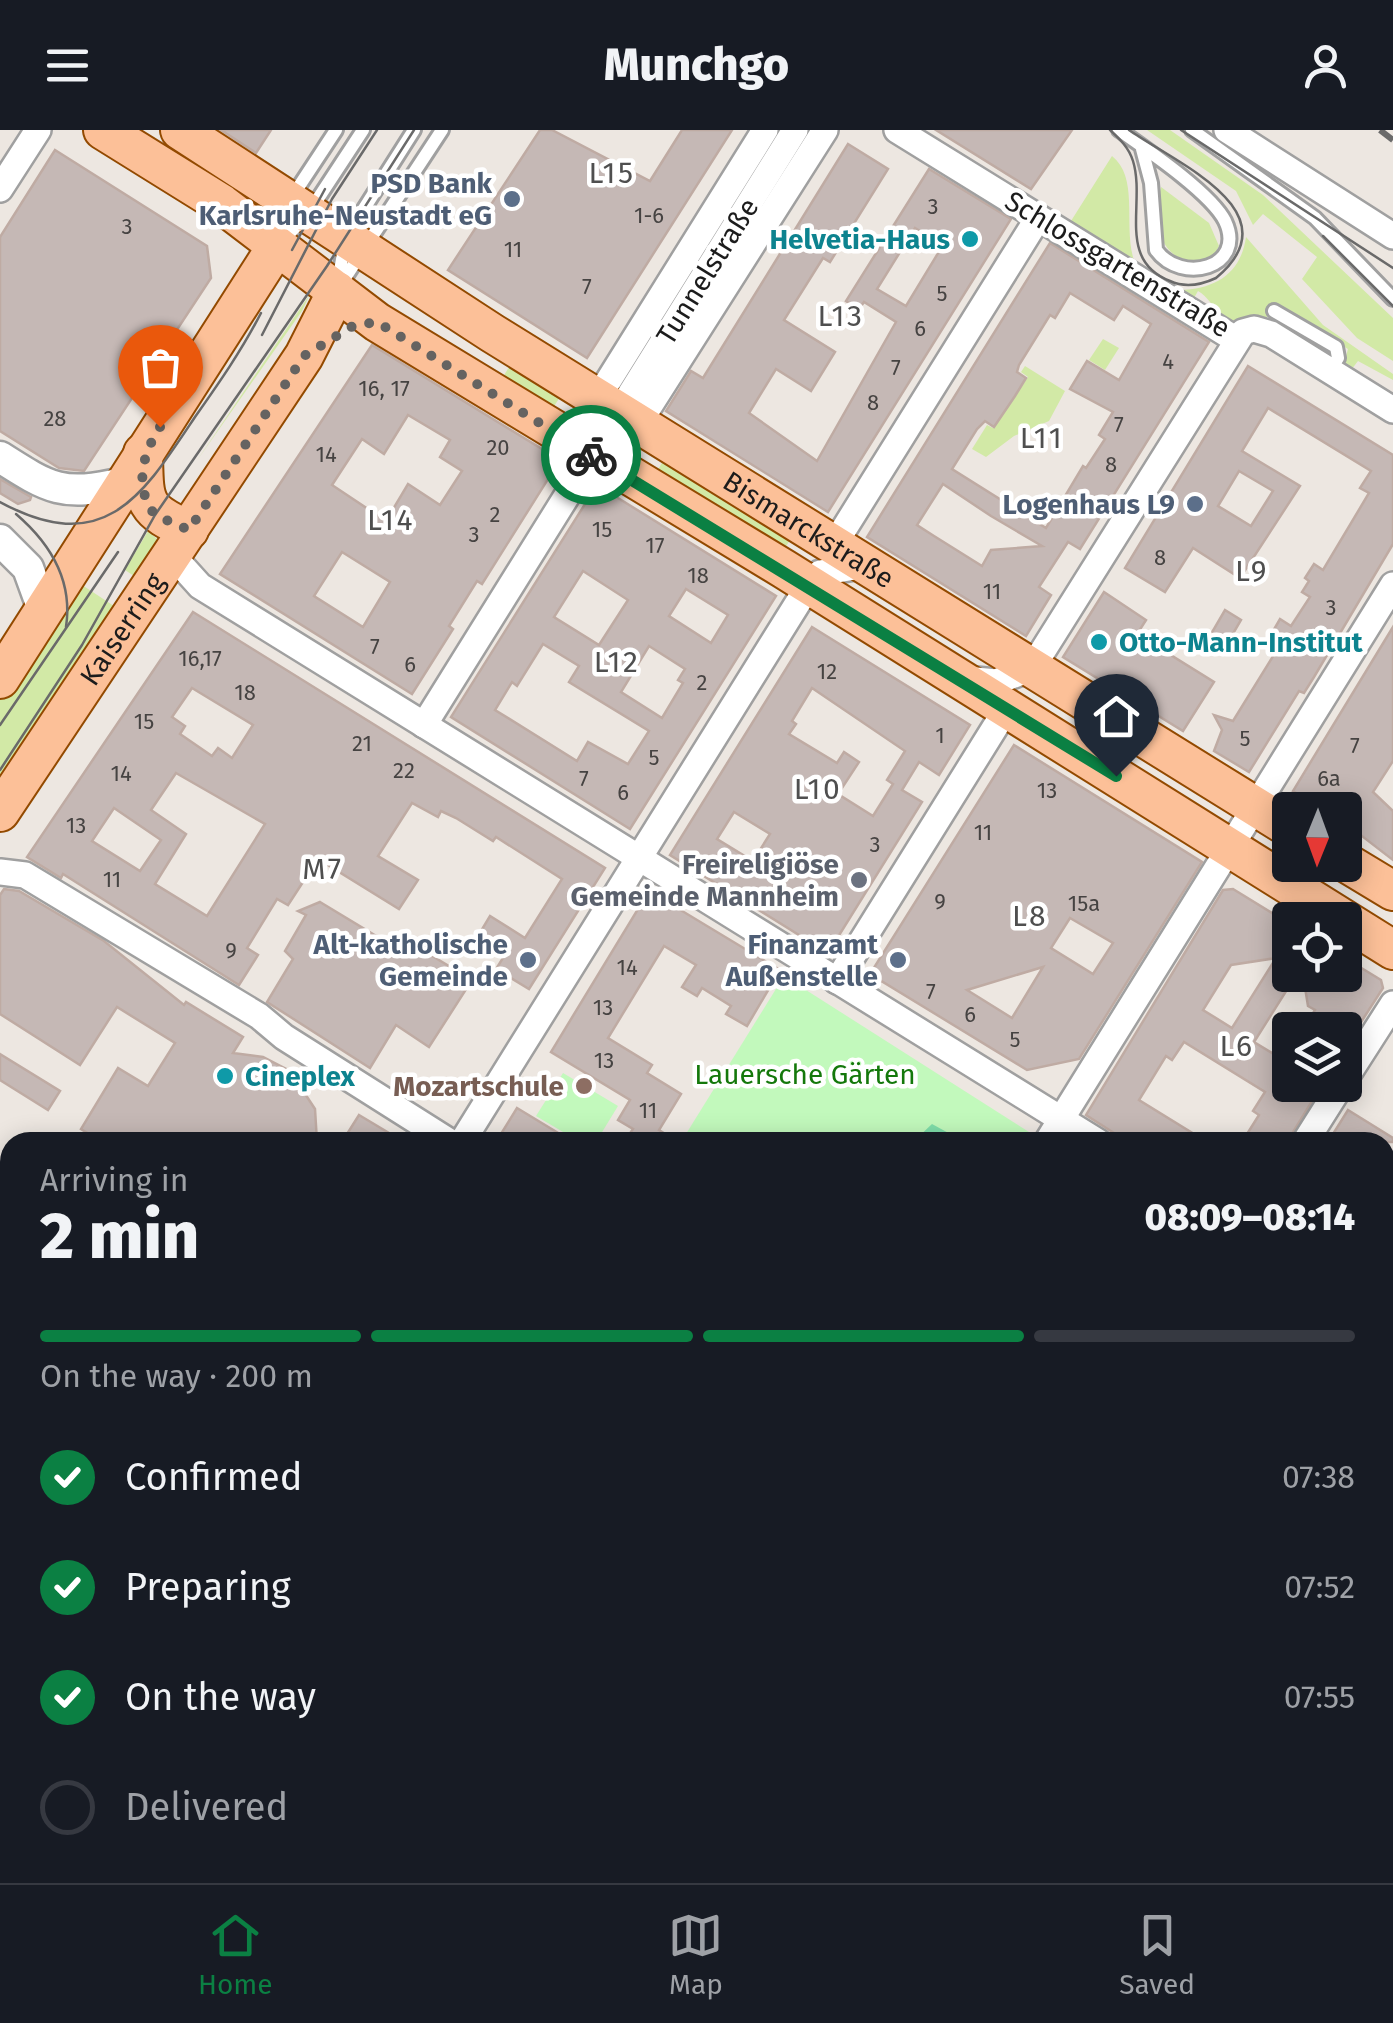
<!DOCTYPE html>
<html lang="en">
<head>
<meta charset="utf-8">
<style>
	body { margin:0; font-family:"Fira Sans",sans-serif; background:#242831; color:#f1f3f6; height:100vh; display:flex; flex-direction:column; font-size:38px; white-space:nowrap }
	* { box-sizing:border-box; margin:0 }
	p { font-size:32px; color:#9ea1a6 }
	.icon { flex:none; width:55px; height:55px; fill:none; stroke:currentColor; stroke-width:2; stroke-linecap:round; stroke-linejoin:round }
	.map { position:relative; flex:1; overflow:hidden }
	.details { position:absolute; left:0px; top:1002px; width:1395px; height:752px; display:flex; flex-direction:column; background:#171b24; border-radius:30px 30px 0 0; box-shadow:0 5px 25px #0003 }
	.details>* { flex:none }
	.needle { width:65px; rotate:181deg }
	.fabs { position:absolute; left:1272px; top:662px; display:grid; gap:20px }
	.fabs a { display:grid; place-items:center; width:90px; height:90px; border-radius:10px; background:#171b24; box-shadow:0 5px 25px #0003; font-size:50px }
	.pin { position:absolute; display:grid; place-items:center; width:85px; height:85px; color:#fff; margin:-102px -42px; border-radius:50% 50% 50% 0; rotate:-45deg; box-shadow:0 0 10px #0007 }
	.pin .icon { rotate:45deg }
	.courier { position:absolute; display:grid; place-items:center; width:100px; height:100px; margin:-50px; border:8px solid #0b8043; border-radius:50%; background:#fff; color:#222; box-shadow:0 2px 12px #0007 }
	.summary em { font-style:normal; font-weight:800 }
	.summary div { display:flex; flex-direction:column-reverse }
	.summary { display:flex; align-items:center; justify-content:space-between; height:170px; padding:0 40px }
	h1 { font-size:65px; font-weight:800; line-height:75px }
	.bar { display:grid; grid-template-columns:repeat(4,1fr); gap:15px 10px; align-content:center; height:120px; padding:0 40px }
	.bar i { height:12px; border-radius:8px; background:#363941 }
	.bar .current { background:#0b8043 }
	.bar p { grid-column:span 4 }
	ol { padding:0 40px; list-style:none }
	li { display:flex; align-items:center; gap:30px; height:110px }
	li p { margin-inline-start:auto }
	li .icon { padding:10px; border-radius:50%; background:#0b8043; color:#fff; stroke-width:4 }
	li:last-child { color:#9ea1a6 }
	li i { width:55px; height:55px; border:5px solid #363941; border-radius:50% }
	header { display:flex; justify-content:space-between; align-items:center; height:130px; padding:0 40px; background:#171b24; font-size:45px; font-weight:800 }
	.tab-bar { display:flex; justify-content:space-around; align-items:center; height:140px; border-top:2px solid #363941; background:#171b24; font-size:28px; color:#9ea1a6 }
	.tab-bar a { display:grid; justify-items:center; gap:5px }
	.tab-bar .current { color:#0b8043 }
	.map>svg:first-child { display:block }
	.grass { fill:#d2e9a6 }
	.park { fill:#c2f9bc }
	.pitch { fill:#7edda9 }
	.building { fill:#c5b8b5; stroke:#bfaba3; stroke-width:2.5; fill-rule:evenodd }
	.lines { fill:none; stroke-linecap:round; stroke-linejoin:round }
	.service-casing { stroke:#a0a0a0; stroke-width:18 }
	.pedestrian-casing { stroke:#a0a0a0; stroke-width:22 }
	.minor-casing { stroke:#a0a0a0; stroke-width:30 }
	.tertiary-casing { stroke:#a0a0a0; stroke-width:35 }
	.primary-casing { stroke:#934a00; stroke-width:42 }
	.service { stroke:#fff; stroke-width:12 }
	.pedestrian { stroke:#fff; stroke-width:18 }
	.minor { stroke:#fff; stroke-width:25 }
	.tertiary { stroke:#fff; stroke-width:30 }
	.primary { stroke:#fcc098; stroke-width:38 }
	.tram { stroke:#6a6a6a; stroke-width:2.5 }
	.rail { stroke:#6a6a6a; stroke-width:6; stroke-dasharray:20 20; stroke-linecap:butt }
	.done { stroke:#656361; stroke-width:10; stroke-dasharray:0 18 }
	.route { stroke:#0b8043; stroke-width:12 }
	.service-dot { fill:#5c6f8a; stroke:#fff; stroke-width:4 }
	.culture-dot { fill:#0f9aa8; stroke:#fff; stroke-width:4 }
	.worship-dot { fill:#6b7280; stroke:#fff; stroke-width:4 }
	.education-dot { fill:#8d6e63; stroke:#fff; stroke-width:4 }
	.labels { text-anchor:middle; stroke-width:9; stroke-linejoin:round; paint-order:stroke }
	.number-label { font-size:22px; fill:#464342 }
	.service-label { font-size:28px; font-weight:bold; fill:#4e5e75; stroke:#fff; text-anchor:end }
	.culture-label { font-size:28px; font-weight:bold; fill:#0d838f; stroke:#fff; text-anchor:start }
	.street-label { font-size:28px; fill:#1c1c1c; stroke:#fff }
	.worship-label { font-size:28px; font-weight:bold; fill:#5b616d; stroke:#fff; text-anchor:end }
	.park-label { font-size:28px; fill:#14780b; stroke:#fff }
	.education-label { font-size:28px; font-weight:bold; fill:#785e54; stroke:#fff; text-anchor:end }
	.neighbourhood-label { font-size:30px; letter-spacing:2.5px; fill:#4f4f4f; stroke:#fff }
</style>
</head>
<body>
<header><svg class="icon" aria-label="menu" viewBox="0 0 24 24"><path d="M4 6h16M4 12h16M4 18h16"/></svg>Munchgo<svg class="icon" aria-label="person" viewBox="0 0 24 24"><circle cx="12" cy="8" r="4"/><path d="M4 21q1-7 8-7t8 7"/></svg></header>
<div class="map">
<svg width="1393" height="1753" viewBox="0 0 1393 1753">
	<rect width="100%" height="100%" fill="#ede7e1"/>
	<!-- grass -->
	<g class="grass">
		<polygon points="1147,0 1170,0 1263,65 1393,188 1393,231 1357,208 1302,149 1317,127 1263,84 1253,95 1236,61"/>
		<path d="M1112 26C1141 49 1121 101 1136 136L1055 92 1059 85 1071 91Z"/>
		<path d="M1161 57 1209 93 1219 116 1212 129 1191 134C1156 122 1153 89 1161 57Z"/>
		<path d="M1246 107 1323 195 1393 244V250L1358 231 1348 244 1342 240 1348 219 1274 175 1263 194 1243 196 1232 190 1226 197 1220 193 1224 185C1212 178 1208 166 1198 161L1194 168 1205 176 1177 166 1180 160C1216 159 1241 143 1246 107Z"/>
		<polygon points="310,164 302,181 196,332"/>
		<polygon points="1103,209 1119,218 1105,240 1089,230"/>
		<polygon points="1025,236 1065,261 1049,291 1014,306 986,327 972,319 987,295 993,298 1006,279 1006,263 1014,268 1028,247 1021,242"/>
		<polygon points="509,237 560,267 553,278 503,247"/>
		<polygon points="663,331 792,407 781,424 655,345"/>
		<polygon points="148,401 157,409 137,448 125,440"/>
		<polygon points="79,453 120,480 0,665 0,570"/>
	</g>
	<!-- park -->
	<g class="park">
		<polygon points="784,846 1029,1002 1022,1012 681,1012"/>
		<polygon points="563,943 618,976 596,1012 580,1012 536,986"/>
	</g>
	<!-- pitch -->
	<polygon class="pitch" points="932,994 965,1012 913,1012"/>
	<!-- building -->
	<g class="building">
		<polygon points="221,0 271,0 256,23"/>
		<polygon points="540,0 552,0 650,51 682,0 732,0 587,228 448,140"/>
		<polygon points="936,0 1072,0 1031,59"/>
		<path d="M848 14 888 39 830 132 823 128 784 190 835 222 811 261 776 239 749 283 817 331 896 192 864 172 859 179 846 171 929 39 1011 89 828 382 666 281 691 241 703 248ZM915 98 943 115 906 176 877 159Z"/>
		<polygon points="55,20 207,116 211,148 84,341 59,338 0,301 0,107"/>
		<path d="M1050 113 1209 212 1080 419 1068 412 1039 457 1051 465 1026 506 867 407ZM1070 163 1114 190 1123 176 1151 194 1119 250 1087 231 1070 259 1113 282 1099 305 1105 309 1086 338 1083 336 1046 398 952 339 977 299 985 291 994 297 1015 266 1026 248 1017 242 1019 235 1050 185 1055 188ZM943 354 991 386 1042 416 991 420 982 436 934 406 917 395Z"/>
		<path d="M372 215 560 330 482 454 477 451 449 496 453 499 412 564 220 444ZM408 285 450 310 440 327 462 341 440 375 408 354 386 391 332 355 362 309 384 324ZM342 422 390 452 363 497 314 466Z"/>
		<path d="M1248 236 1393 325V414L1314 547 1304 563 1299 561 1249 642 1214 621 1222 600 1214 585 1233 591 1280 515 1269 508 1280 489 1291 496 1310 467 1302 462 1309 451 1305 448 1314 434 1323 440 1369 363 1360 358 1371 341 1268 278 1242 321 1300 356 1240 448 1193 418 1165 462 1125 438ZM1239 341 1273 361 1251 396 1218 376Z"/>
		<polygon points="0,349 31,367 30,370 18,374 0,363"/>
		<path d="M597 355 776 466 630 699 451 587ZM583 441 628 470 599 515 554 487ZM686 459 728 485 711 513 669 486ZM543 514 579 536 569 552 649 601 628 634 588 612 577 631 495 580 512 552 517 556ZM649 516 685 539 678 550 683 553 662 588 621 562Z"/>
		<polygon points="1104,462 1146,490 1137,504 1214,552 1183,601 1063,527"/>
		<polygon points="1225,480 1241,490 1227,514 1211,504"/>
		<path d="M193 482 605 738 529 859 496 839 503 828 475 811 490 786 525 808 562 749 496 707 493 711 456 688 441 681 438 687 412 673 378 726 418 750 399 779 318 729 288 775 277 769 247 818 258 825 239 855 63 744 61 748 27 727ZM192 558 253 595 232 628 218 618 212 626 180 604 185 596 172 587ZM176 643 265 694 207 786 155 754 186 704 151 680ZM114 678 161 710 140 741 92 711Z"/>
		<path d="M812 497 970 595 939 645 919 632 902 660 922 672 828 823 670 725ZM812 558 905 621 887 650 893 654 873 686 838 664 859 632 844 622 837 633 789 604 796 594 792 591ZM734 682 770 704 753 731 717 709Z"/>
		<polygon points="1393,497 1393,631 1373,662 1393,681 1393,730 1345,693 1345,680 1324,680 1293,661"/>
		<path d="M1014 615 1202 732 1079 929 1027 940 870 844ZM1070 788 1113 813 1093 844 1051 818ZM1043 837 1012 888 967 860Z"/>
		<polygon points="4,759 19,761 104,811 184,875 186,872 243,907 233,923 263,927 290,941 315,979 317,1012 102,1012 81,999 118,938 148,956 175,913 117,877 80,935 0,884 0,765"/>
		<path d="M1233 759 1290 794V855L1254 912 1290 934V955H1322L1287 1012H1242L1259 985 1253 981 1265 962 1184 912 1172 930 1166 926 1139 970 1207 1012H1128L1086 985 1223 760ZM1276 828 1232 898 1203 880 1231 835Z"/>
		<polygon points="649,761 780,840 747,896 726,884 731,876 702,858 697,866 682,857 696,835 664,816 608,908 652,935 647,943 681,964 659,1000 678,1012 624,1012 633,999 618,990 630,970 551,922"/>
		<polygon points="320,772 381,809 371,825 409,812 472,850 429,917 396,895 370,938 267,872 293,829 285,821 306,785 298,781"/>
		<polygon points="1345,828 1381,850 1383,858 1356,900 1303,900 1315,880 1308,876 1303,845 1345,845"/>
		<polygon points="0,924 60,961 48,980 0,950"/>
		<polygon points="517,978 573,1012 496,1012"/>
		<polygon points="1348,980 1393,1008 1393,1012 1328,1012"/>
		<polygon points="359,985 404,1012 342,1012"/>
	</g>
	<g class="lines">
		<defs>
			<g id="service">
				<path d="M1119 0C1146 19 1211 63 1225 91 1247 138 1181 155 1156 120L1151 53 1142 19"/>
				<polyline points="1192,0 1315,88 1393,169"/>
				<polyline points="279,109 290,70 336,0"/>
				<polyline points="279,114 308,84 363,0"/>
				<polyline points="338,152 346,107 414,0"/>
				<polyline points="339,157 442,0"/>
				<polyline points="1274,181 1336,217 1338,228 1330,240"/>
			</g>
			<g id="pedestrian">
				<polyline points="0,1518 10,1525"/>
				<polyline points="333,1745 346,1753"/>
				<polyline points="828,1745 841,1753"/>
				<polyline points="241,1753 246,1745"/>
				<polyline points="592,1753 597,1745"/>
			</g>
			<g id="minor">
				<polyline points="897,0 1235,209"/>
				<polyline points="1227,0 1393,106"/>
				<polyline points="0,59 38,0"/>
				<polyline points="596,281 597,269 765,0"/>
				<polyline points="629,300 638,294 825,0"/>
				<polyline points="834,415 1038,88"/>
				<polyline points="172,425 200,456 1098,1012"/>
				<polyline points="965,549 996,552 1032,538 1243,202 1254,199 1271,204 1393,280"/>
				<polyline points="424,595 795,0"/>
				<polyline points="0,742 25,745 259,886 284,907 450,1012"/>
				<polyline points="837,851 1007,578"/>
				<polyline points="1345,949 1393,874"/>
				<polyline points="462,1012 809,455 820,443 866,435"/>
				<polyline points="1047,1012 1393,455"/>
				<polyline points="1305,1012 1341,955"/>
				<polyline points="0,1163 10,1169"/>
				<polyline points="1385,1191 1393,1196"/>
				<polyline points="1385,1280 1393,1268"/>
				<polyline points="1385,1390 1393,1395"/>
				<polyline points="1385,1592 1393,1597"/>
				<polyline points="1385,1689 1393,1676"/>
				<polyline points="907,1745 920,1753"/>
				<polyline points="1093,1753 1098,1745"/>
				<polyline points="1345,1753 1350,1745"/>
			</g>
			<g id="tertiary">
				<path d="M0 327C50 359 63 367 122 353"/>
				<polyline points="0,410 28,438 44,482"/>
			</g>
			<g id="primary">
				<polyline points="103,0 222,74 377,192 784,439 1393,820"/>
				<path id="s1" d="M180 0 492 203 1290 698"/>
				<path d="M143 323C144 372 142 380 189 400"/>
				<polyline points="0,549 277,116"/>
				<path id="s2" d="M0 682 304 226 337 161"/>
				<polyline points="1345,732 1393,761"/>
			</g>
		</defs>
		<!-- service casing -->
		<use href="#service" class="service-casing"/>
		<!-- pedestrian casing -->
		<use href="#pedestrian" class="pedestrian-casing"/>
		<!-- minor casing -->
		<use href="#minor" class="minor-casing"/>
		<!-- tertiary casing -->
		<use href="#tertiary" class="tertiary-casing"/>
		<!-- primary casing -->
		<use href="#primary" class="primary-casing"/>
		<!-- service -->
		<use href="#service" class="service"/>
		<!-- pedestrian -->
		<use href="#pedestrian" class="pedestrian"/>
		<!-- minor -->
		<use href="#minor" class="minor"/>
		<!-- tertiary -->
		<use href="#tertiary" class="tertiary"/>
		<!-- primary -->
		<use href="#primary" class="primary"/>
		<!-- tram -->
		<g class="tram">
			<path d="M1110 0C1120 9 1129 18 1133 31 1146 73 1116 130 1170 151 1185 158 1201 155 1216 148 1296 82 1174 32 1129 0"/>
			<polyline points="1181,0 1393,138"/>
			<polyline points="1323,106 1393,176"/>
			<polyline points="292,120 325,59"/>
			<polyline points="262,205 332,69 377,0"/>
			<path d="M0 372C105 429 143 365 195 287 219 253 242 220 261 183"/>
			<path d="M16 384C51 414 73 451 66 497"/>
			<polyline points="0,595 118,422"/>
			<polyline points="0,640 82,515 155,385 327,136 414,0"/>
			<polyline points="0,1511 10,1517"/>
			<polyline points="340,1745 352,1753"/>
		</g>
		<!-- rail -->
		<polyline class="rail" points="1380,0 1393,10"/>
	</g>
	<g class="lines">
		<!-- done -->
		<path class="done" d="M160 297C143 323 133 357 155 385L189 400 304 226 353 196 377 192 591 325"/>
		<!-- route -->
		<polyline class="route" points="591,325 1116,646"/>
	</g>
	<!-- markers -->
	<g class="service-dot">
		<circle cx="512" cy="69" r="10"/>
		<circle cx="1195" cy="374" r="10"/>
		<circle cx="528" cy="830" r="10"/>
		<circle cx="898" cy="830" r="10"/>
	</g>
	<g class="culture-dot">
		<circle cx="970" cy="109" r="10"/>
		<circle cx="1099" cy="512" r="10"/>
		<circle cx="225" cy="946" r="10"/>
	</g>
	<circle class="worship-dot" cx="859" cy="750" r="10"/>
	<circle class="education-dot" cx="584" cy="956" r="10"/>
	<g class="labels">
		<!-- number labels -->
		<g class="number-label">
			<text x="933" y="84">3</text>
			<text x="649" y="93">1-6</text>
			<text x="127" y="104">3</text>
			<text x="513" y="127">11</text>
			<text x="587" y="164">7</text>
			<text x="942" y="171">5</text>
			<text x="920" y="206">6</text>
			<text x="1168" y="239">4</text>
			<text x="896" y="245">7</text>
			<text x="384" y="266">16, 17</text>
			<text x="873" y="280">8</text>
			<text x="55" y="296">28</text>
			<text x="1119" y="302">7</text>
			<text x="498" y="325">20</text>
			<text x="326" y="332">14</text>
			<text x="1111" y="342">8</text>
			<text x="495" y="392">2</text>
			<text x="602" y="407">15</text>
			<text x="474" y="412">3</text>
			<text x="655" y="423">17</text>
			<text x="1160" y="435">8</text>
			<text x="698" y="453">18</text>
			<text x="992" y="469">11</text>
			<text x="1331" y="485">3</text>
			<text x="375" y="524">7</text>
			<text x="200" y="536">16,17</text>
			<text x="410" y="542">6</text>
			<text x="827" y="549">12</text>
			<text x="702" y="560">2</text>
			<text x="245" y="570">18</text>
			<text x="144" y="599">15</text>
			<text x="940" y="613">1</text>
			<text x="1245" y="616">5</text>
			<text x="362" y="621">21</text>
			<text x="1355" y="623">7</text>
			<text x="654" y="635">5</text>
			<text x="404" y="648">22</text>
			<text x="121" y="651">14</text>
			<text x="584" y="656">7</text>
			<text x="1329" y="656">6a</text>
			<text x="1047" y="668">13</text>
			<text x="623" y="670">6</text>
			<text x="76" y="703">13</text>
			<text x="983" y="710">11</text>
			<text x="875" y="722">3</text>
			<text x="112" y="757">11</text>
			<text x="940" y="779">9</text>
			<text x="1084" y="781">15a</text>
			<text x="231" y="828">9</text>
			<text x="627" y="845">14</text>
			<text x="931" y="869">7</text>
			<text x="603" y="885">13</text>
			<text x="970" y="892">6</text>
			<text x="1015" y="917">5</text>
			<text x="604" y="938">13</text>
			<text x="648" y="988">11</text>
		</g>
		<!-- service labels -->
		<g class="service-label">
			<text x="492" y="63">PSD Bank<tspan x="492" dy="32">Karlsruhe-Neustadt eG</tspan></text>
			<text x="1175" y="384">Logenhaus L9</text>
			<text x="508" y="824">Alt-katholische<tspan x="508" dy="32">Gemeinde</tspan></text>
			<text x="878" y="824">Finanzamt<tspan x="878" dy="32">Außenstelle</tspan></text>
		</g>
		<!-- culture labels -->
		<g class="culture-label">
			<text x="950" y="119" text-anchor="end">Helvetia-Haus</text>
			<text x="1119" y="522">Otto-Mann-Institut</text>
			<text x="245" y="956">Cineplex</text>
		</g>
		<!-- street labels -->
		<g class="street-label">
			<text transform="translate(1118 134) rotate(31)" y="10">Schlossgartenstraße</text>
			<text transform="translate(707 141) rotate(-58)" y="10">Tunnelstraße</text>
			<text dy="10" stroke="none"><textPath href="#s1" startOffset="745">Bismarckstraße</textPath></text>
			<text dy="10" stroke="none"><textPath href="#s2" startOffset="220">Kaiserring</textPath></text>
		</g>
		<!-- worship labels -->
		<g class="worship-label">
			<text x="839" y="744">Freireligiöse<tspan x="839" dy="32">Gemeinde Mannheim</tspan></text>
		</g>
		<!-- park labels -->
		<g class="park-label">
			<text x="805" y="954">Lauersche Gärten</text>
		</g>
		<!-- education labels -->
		<g class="education-label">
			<text x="564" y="966">Mozartschule</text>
		</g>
		<!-- neighbourhood labels -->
		<g class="neighbourhood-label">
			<text x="612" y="53">L15</text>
			<text x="841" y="196">L13</text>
			<text x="1042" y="318">L11</text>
			<text x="391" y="400">L14</text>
			<text x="1252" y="451">L9</text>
			<text x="617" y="542">L12</text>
			<text x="818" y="669">L10</text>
			<text x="323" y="749">M7</text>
			<text x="1030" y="796">L8</text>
			<text x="1237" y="926">L6</text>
		</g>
	</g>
</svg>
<div class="fabs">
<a><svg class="needle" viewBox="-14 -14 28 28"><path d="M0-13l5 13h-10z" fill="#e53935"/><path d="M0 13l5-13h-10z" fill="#9ea1a6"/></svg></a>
<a><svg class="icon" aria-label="locate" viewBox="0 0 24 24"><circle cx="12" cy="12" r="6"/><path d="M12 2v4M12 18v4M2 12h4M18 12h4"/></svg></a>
<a><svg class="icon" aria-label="layers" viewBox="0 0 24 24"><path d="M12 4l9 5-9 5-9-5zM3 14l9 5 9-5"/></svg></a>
</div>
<div class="pin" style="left:160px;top:297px;background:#ea580c"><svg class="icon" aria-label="bag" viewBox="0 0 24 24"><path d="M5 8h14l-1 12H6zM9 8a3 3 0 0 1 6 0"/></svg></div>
<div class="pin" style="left:1116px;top:646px;background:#1f2937"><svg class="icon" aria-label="home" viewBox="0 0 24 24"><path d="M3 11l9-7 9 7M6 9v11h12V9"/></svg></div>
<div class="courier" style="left:591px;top:325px"><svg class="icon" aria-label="bike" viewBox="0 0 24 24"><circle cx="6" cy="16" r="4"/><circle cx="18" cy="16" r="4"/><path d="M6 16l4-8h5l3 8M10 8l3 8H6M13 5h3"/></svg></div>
<section class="details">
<div class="summary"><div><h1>2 min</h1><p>Arriving in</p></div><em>08:09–08:14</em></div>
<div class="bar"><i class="current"></i><i class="current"></i><i class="current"></i><i></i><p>On the way · 200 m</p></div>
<ol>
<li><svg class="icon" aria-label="check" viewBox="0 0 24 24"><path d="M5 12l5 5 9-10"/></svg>Confirmed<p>07:38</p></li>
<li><svg class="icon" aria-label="check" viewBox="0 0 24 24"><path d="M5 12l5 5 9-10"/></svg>Preparing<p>07:52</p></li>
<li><svg class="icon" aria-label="check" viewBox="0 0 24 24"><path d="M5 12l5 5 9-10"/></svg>On the way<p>07:55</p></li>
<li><i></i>Delivered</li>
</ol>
</section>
</div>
<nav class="tab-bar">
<a class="current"><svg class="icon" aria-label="home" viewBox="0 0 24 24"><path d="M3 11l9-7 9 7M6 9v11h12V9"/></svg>Home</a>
<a><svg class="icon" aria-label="map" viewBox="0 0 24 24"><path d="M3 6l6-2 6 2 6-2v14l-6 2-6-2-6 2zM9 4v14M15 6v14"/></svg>Map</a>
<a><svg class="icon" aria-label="saved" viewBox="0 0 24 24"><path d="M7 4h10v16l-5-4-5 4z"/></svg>Saved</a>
</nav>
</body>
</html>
